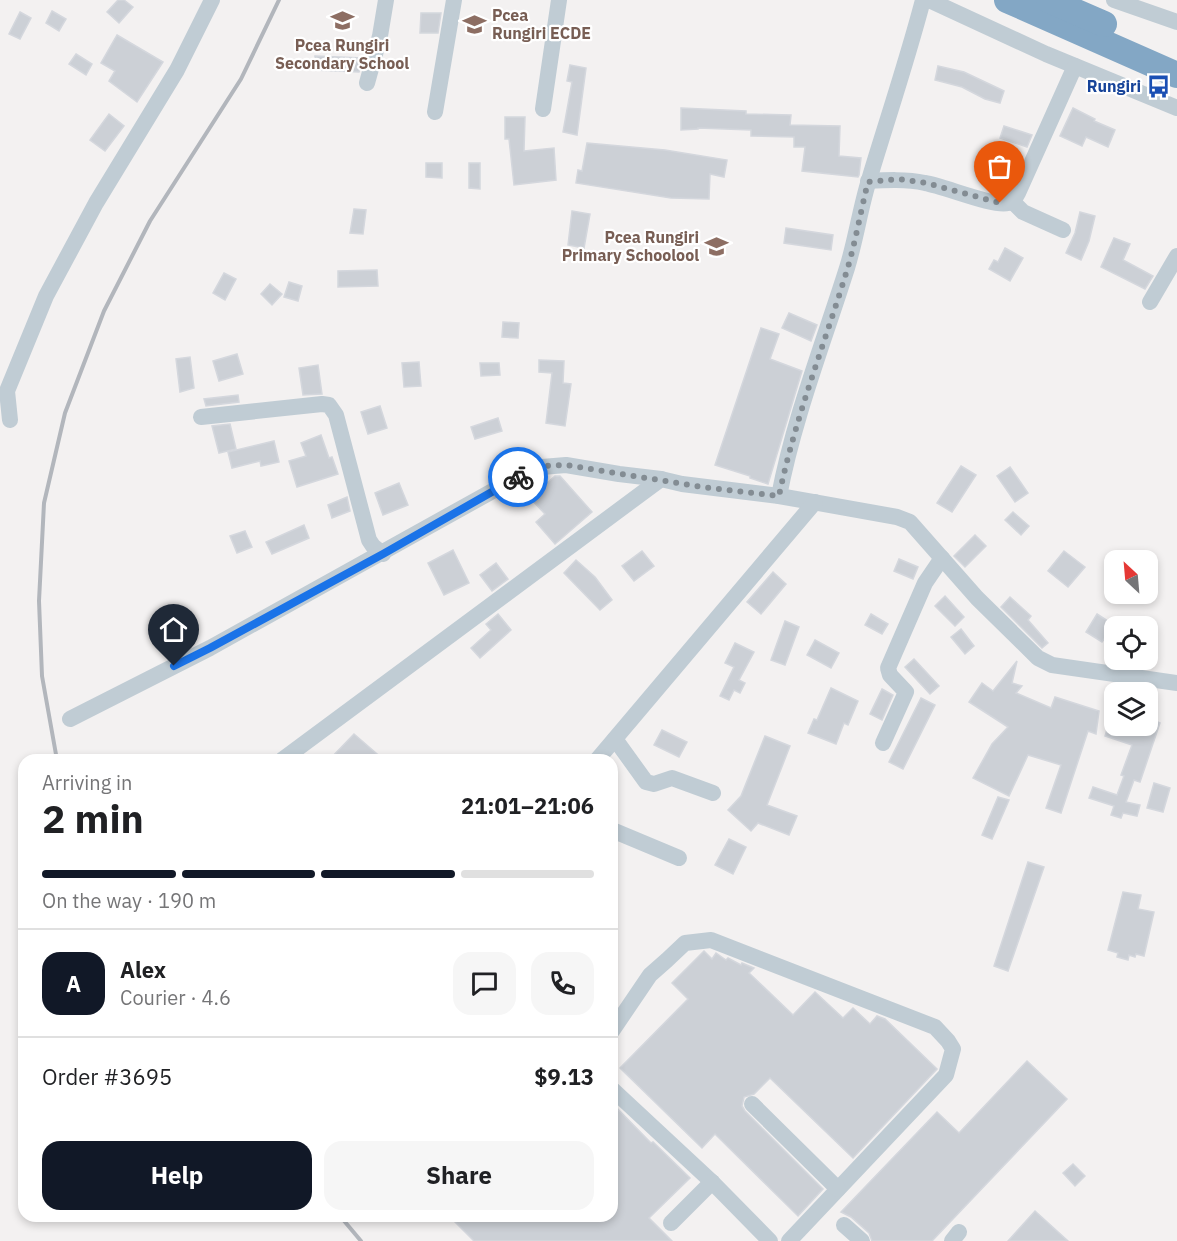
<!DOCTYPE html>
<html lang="en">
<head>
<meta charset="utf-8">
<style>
	body { margin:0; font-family:"IBM Plex Sans",sans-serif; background:#f6f6f6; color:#202124; height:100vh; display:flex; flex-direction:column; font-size:22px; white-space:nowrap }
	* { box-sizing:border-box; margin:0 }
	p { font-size:20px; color:#757577 }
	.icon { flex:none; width:33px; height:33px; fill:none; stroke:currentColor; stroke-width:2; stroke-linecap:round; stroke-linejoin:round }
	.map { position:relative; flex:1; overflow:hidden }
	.drawer { position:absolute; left:18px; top:754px; width:600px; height:468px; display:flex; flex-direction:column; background:#fff; border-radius:18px; box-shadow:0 3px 9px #0003 }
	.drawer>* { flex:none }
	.needle { width:39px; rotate:334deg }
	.fabs { position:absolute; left:1104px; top:550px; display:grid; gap:12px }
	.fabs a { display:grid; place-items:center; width:54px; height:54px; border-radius:12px; background:#fff; box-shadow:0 3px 9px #0003; font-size:30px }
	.pin { position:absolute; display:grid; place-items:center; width:51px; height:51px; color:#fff; margin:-62px -26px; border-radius:50% 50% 50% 0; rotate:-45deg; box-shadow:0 0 6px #0007 }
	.pin .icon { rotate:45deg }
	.courier { position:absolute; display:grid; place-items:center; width:60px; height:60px; margin:-30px; border:4px solid #1a73e8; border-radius:50%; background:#fff; color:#222; box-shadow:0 2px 8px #0007 }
	.summary em { font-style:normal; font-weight:700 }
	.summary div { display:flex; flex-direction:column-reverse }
	.summary { display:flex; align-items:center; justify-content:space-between; height:102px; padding:0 24px }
	h1 { font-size:39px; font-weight:700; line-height:45px }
	.bar { display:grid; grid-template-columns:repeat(4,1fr); gap:9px 6px; align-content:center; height:72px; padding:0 24px }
	.bar i { height:8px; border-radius:4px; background:#e0e0e0 }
	.bar .on { background:#111827 }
	.bar p { grid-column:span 4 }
	.line { display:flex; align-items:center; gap:15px; padding:0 24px; border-top:2px solid #e0e0e0 }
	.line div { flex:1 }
	.round { display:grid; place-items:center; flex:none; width:63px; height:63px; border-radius:18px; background:#f6f6f6 }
	.action { display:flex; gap:12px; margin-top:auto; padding:12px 24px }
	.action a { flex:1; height:69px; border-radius:18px; background:#111827; color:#fff; font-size:24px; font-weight:700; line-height:69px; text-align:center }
	.action a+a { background:#f6f6f6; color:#202124 }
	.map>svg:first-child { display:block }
	.building { fill:#ccd0d6; stroke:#d4d7dd; stroke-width:1.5 }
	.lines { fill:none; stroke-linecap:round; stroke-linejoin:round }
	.minor { stroke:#c0ccd4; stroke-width:16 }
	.highway { stroke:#83a7c5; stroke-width:26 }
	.rail { stroke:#b2b6bc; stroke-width:4 }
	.done { stroke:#838c93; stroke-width:6; stroke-dasharray:0 10.8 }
	.route { stroke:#1a73e8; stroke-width:8 }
	.labels { text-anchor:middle; stroke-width:4.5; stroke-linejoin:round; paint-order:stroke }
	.education-label { font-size:16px; font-weight:bold; fill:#785e54; stroke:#fff; text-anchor:start }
	.transit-label { font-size:16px; font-weight:bold; fill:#164399; stroke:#fff; text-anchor:end }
</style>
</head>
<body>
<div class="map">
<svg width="1177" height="1241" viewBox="0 0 1177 1241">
	<rect width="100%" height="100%" fill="#f3f1f1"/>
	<!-- building -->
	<g class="building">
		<polygon points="118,0 124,0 133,7 119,23 107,12"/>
		<polygon points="52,11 66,19 59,31 46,23"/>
		<polygon points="20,12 31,18 20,39 9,34"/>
		<polygon points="421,13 441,13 438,33 420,33"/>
		<polygon points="117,35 163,62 137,102 109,81 115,71 101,63"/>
		<polygon points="76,54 92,64 86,75 69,64"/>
		<polygon points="315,56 362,58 362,62 359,72 315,70"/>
		<polygon points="570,65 586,68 577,135 563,132 572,82 567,81"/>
		<polygon points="938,66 964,72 1004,91 1000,103 985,99 962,87 935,80"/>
		<polygon points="681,108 746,111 746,114 791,115 790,125 840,126 839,156 861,158 859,175 858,177 802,171 805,147 794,147 794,137 751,136 751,130 698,128 698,129 681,130"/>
		<polygon points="1073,108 1095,119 1094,121 1115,130 1108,147 1086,137 1082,146 1060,136"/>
		<polygon points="109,114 124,126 105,151 90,140"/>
		<polygon points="505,117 525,117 524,151 554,148 556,180 514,185 509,139 505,139"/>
		<polygon points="1004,126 1032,135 1027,147 1000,138"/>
		<polygon points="587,143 665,150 727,160 724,177 710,174 709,199 671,198 576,183 578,170 582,171"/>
		<polygon points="426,163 442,163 442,178 426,177"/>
		<polygon points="469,163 480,163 480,189 469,188"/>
		<polygon points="354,209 366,210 363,234 350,233"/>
		<polygon points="572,211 590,214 584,248 568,245"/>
		<polygon points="1080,212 1095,216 1089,241 1081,260 1066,253 1075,233"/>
		<polygon points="786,228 833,235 831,250 784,243"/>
		<polygon points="1114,238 1130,244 1123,260 1153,276 1145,289 1101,267"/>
		<polygon points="1005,248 1023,258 1010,281 989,269 994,260 998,262"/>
		<polygon points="377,270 378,286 338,287 338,271"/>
		<polygon points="224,273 236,279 225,300 213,293"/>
		<polygon points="289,282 302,286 298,301 284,297"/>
		<polygon points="270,284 282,294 272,305 261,294"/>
		<polygon points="789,313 817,325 811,341 782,328"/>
		<polygon points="503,322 519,323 518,338 502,337"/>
		<polygon points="761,328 779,334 770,359 802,371 768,484 750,478 750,476 715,465"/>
		<polygon points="237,354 243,374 219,381 213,361"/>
		<polygon points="190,357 194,388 180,392 176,359"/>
		<polygon points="539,360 564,361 563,383 571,384 565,426 546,423 552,373 539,372"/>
		<polygon points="419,362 421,386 404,387 402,363"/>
		<polygon points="480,363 499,363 500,375 481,376"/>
		<polygon points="318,365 322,394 303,395 299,368"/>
		<polygon points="238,395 239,402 206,406 204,399"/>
		<polygon points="380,406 387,428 368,434 361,412"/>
		<polygon points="498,418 502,431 475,439 471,427"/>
		<polygon points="230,424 236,449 219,453 212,426"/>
		<polygon points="321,435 329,458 332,457 338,474 297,487 289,461 306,456 301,443"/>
		<polygon points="274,441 279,462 261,466 260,461 232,468 228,452"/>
		<polygon points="961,466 976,475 952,512 937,503"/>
		<polygon points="1010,467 1028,493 1015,502 997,476"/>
		<polygon points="555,476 560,476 592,512 555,544 536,522 545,514 530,498"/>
		<polygon points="399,483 408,505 383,515 375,493"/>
		<polygon points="347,497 350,511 332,518 328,505"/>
		<polygon points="1013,512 1029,526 1021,535 1005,520"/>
		<polygon points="304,525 309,538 272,554 266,542"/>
		<polygon points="245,531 252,547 237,553 230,536"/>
		<polygon points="975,535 986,546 965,567 954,556"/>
		<polygon points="453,550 469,583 444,595 428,563"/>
		<polygon points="642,551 654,566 634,581 622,566"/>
		<polygon points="1064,551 1085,567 1068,587 1048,571"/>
		<polygon points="899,559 918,567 913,579 894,571"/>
		<polygon points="576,560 595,577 612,600 600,610 564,573"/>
		<polygon points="496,563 508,579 492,591 480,575"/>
		<polygon points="773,572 786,584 761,614 747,602"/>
		<polygon points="945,596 964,617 955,626 935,606"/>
		<polygon points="1010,597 1031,616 1028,620 1048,643 1042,648 1001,607"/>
		<polygon points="498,614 511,630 480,658 471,648 491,630 486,624"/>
		<polygon points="871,614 888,624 882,634 865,625"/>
		<polygon points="1097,614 1114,625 1102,642 1086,632"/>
		<polygon points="785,621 799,627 785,665 771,660"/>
		<polygon points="961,629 974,646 965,654 951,637"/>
		<polygon points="815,640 839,653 831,668 807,655"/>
		<polygon points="735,643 754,652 739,680 745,683 740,693 734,690 729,700 720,696 734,667 725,663"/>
		<polygon points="914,659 939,686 930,694 905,667"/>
		<polygon points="1017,661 1012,683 1022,686 1016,693 1051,708 1055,697 1099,711 1096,734 1088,731 1061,813 1046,808 1061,765 1028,755 1009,796 973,778 992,744 1008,727 969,702 982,683 993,691"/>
		<polygon points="831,688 858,701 848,725 844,723 836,744 808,733 814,719 817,720"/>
		<polygon points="882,689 893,695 882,720 870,714"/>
		<polygon points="921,698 935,705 903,769 889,762"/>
		<polygon points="1148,718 1160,723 1140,782 1134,780 1126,802 1140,805 1137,816 1123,813 1121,818 1111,815 1114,806 1089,798 1093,787 1117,795 1124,776 1121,775 1132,745 1105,736 1108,726 1148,726"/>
		<polygon points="662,730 687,742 679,757 654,745"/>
		<polygon points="354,734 384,760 329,760"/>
		<polygon points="765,736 790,746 767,805 797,816 789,835 758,823 751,831 728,810 741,796"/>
		<polygon points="1154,783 1170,788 1163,812 1147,808"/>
		<polygon points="998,797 1009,800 992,839 982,835"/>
		<polygon points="729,839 746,847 733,874 715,865"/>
		<polygon points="1028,862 1044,867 1008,971 994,966"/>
		<polygon points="1123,892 1141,895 1138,909 1154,912 1144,956 1136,954 1135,957 1129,955 1128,960 1117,957 1118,953 1108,950"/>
		<polygon points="704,951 712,959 716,953 726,960 728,958 741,965 742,963 754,968 749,973 793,1015 815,992 843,1018 853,1008 870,1024 877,1016 885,1019 937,1069 853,1158 770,1078 754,1094 744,1097 742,1106 745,1111 823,1189 798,1216 715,1134 702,1148 620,1068 688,999 672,983"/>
		<polygon points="1027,1061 1067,1099 932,1241 872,1241 869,1233 851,1217 841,1212 937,1112 959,1133"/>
		<polygon points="612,1103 651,1143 653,1142 690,1178 649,1218 672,1241 474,1241 449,1216 612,1216"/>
		<polygon points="1073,1164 1085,1176 1075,1186 1063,1173"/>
		<polygon points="1035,1211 1068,1241 1008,1241"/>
	</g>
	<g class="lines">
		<!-- minor -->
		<g class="minor">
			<polyline points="929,0 1046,54 1177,108"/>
			<polyline points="1114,0 1177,22"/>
			<polyline points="367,83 380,36 386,0"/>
			<polyline points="543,109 559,0"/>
			<polyline points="435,112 454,0"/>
			<path d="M868 181C887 180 906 179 925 183 944 186 993 207 1008 203 1013 201 1016 197 1018 193L1075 66"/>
			<polyline points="1012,201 1023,212 1063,230"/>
			<polyline points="1150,302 1177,256"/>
			<polyline points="201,417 322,404 329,405 336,415 369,540 373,546 383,554"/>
			<polyline points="10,420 7,391 46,296 96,203 177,70 212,0"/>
			<path d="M779 496C794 418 823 344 847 268 856 239 860 209 869 180 887 120 907 61 923 0"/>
			<polyline points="70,719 210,648 507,483 542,467 566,465 619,474 661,479 682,484 779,496 897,517 910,522 977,598 1038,658 1052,665 1177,683"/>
			<polyline points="615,739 646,782 654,784 672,778 713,793"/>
			<polyline points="883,743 906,692 890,675 888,668 925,583 942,558"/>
			<polyline points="282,760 661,479"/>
			<polyline points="597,760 815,502"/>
			<polyline points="612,830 679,858"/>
			<polyline points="612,1031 650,975 667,960 685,943 711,940 935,1027 948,1041 953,1049 946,1075 789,1241"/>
			<polyline points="612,1089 712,1182 770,1241"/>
			<polyline points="752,1104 838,1189"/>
			<polyline points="671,1223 712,1182"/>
			<polyline points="844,1225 862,1241"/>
			<polyline points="952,1241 959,1232"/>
		</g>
		<!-- highway -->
		<g class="highway">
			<polyline points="1007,0 1177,75"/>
			<polyline points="1049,0 1104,24"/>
		</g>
		<!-- rail -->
		<g class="rail">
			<polyline points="57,760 42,676 39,601 44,503 65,413 104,311 150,221 241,79 279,0"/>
			<polyline points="340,1216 361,1241"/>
		</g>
	</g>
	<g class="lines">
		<!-- done -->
		<path class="done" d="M518 477 542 466 566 465 702 487 779 496C795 418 825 343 848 267 856 239 861 210 868 182L898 179 926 183 1000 203"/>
		<!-- route -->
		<polyline class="route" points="174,666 210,648 383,554 518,477"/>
	</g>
	<!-- icons -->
	<defs>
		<symbol id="school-bare" viewBox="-9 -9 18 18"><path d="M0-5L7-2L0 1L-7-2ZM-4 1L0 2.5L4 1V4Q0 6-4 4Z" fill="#8d6e63" stroke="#fff" stroke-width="2.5" paint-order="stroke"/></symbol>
		<symbol id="bus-bare" viewBox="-9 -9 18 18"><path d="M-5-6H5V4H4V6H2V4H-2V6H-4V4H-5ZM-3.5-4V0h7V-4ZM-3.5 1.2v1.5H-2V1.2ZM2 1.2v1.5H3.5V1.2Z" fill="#1a4fb4" stroke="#fff" stroke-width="2.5" paint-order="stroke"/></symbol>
	</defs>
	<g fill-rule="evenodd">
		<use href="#school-bare" x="326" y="4" width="33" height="33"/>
		<use href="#school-bare" x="458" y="8" width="33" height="33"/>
		<use href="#bus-bare" x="1142" y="70" width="33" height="33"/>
		<use href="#school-bare" x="700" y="230" width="33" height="33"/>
	</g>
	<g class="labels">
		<!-- education labels -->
		<g class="education-label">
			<text x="492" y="21">Pcea<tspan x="492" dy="18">Rungiri ECDE</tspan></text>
			<text x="342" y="51" text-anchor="middle">Pcea Rungiri<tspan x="342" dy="18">Secondary School</tspan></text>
			<text x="699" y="243" text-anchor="end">Pcea Rungiri<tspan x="699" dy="18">Primary Schoolool</tspan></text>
		</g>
		<!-- transit labels -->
		<g class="transit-label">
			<text x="1141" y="92">Rungiri</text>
		</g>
	</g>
</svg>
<div class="fabs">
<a><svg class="needle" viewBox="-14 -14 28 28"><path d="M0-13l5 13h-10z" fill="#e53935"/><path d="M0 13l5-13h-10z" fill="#757577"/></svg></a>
<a><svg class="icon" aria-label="locate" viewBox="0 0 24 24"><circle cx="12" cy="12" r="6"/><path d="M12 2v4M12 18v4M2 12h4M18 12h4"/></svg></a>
<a><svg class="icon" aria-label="layers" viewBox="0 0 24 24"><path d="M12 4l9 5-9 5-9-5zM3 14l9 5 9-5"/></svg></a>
</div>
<div class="pin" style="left:1000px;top:203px;background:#ea580c"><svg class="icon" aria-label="bag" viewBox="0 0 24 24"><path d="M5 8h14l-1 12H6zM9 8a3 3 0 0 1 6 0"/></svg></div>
<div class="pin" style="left:174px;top:666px;background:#1f2937"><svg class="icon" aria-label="home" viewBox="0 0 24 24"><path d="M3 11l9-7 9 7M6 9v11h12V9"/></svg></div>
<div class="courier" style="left:518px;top:477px"><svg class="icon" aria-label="bike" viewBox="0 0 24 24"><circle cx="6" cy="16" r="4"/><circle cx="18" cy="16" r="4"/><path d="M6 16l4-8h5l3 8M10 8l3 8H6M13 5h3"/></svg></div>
<section class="drawer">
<div class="summary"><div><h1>2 min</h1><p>Arriving in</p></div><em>21:01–21:06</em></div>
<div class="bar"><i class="on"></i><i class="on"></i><i class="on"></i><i></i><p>On the way · 190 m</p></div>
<div class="line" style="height:108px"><b class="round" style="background:#111827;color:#fff">A</b><div><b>Alex</b><p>Courier · 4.6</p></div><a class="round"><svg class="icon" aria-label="chat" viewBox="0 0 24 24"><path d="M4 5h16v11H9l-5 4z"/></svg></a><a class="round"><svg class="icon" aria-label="phone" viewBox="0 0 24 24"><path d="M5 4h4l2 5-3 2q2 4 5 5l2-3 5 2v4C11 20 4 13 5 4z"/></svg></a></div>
<div class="line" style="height:78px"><div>Order #3695</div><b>$9.13</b></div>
<div class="action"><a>Help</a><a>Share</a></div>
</section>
</div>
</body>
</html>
